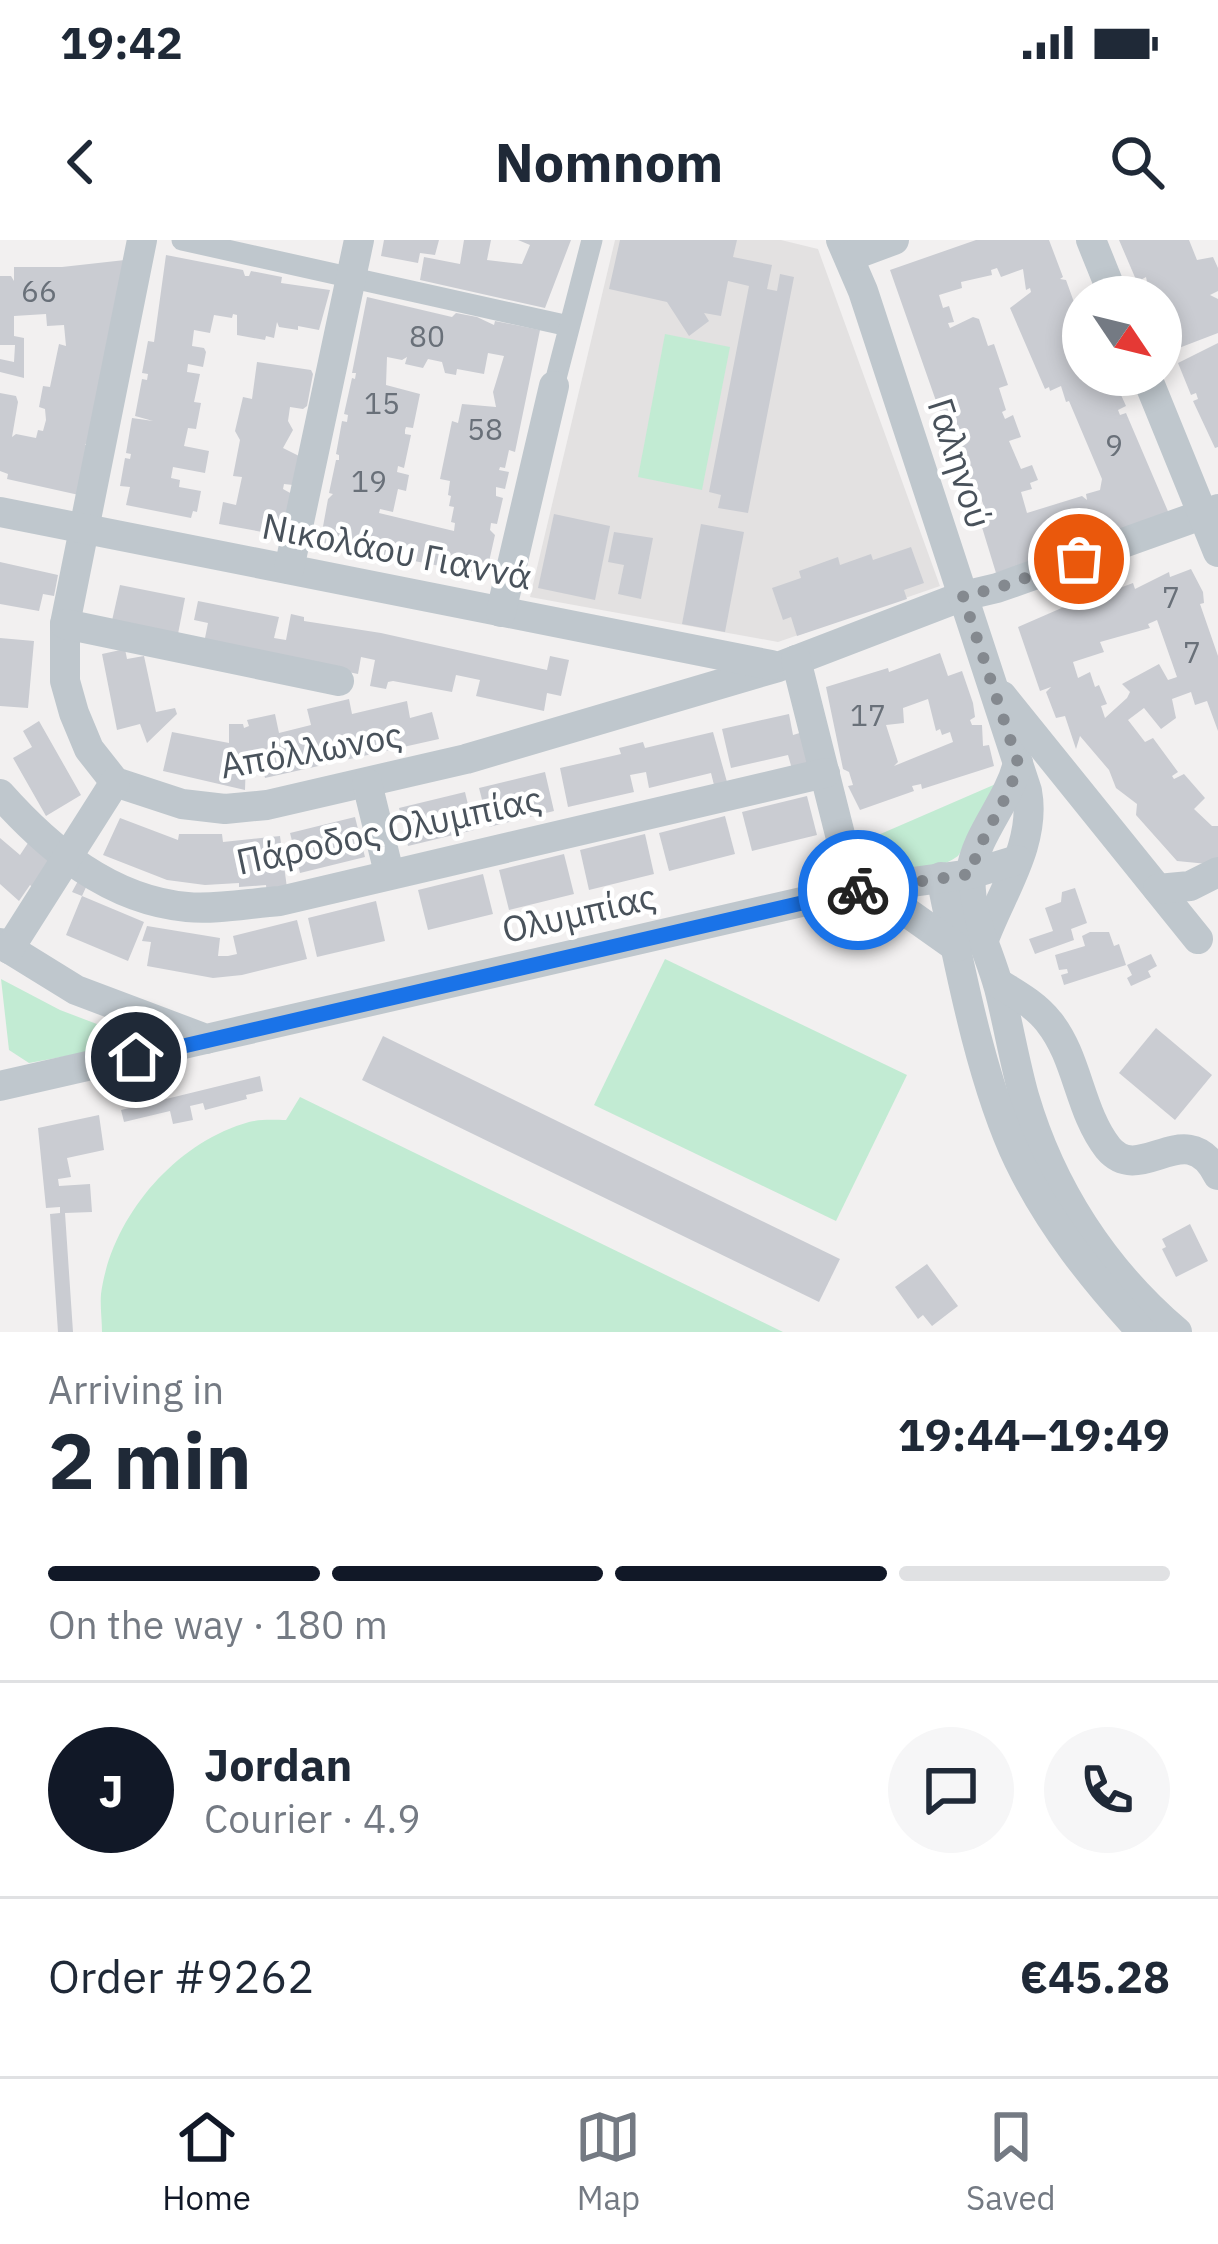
<!DOCTYPE html>
<html lang="en">
<head>
<meta charset="utf-8">
<style>
	body { margin:0; font-family:"IBM Plex Sans",sans-serif; background:#f6f6f7; color:#1f2937; height:100vh; display:flex; flex-direction:column; font-size:45px; white-space:nowrap }
	* { box-sizing:border-box; margin:0 }
	p { font-size:39px; color:#747a83 }
	.icon { flex:none; width:66px; height:66px; fill:none; stroke:currentColor; stroke-width:2; stroke-linecap:round; stroke-linejoin:round }
	.map { position:relative; height:1092px; overflow:hidden }
	.details { display:flex; flex-direction:column; background:#fff; flex:1 }
	.details>* { flex:none }
	.needle { width:78px; rotate:125deg }
	.tools { position:absolute; left:1062px; top:36px; display:grid; gap:24px }
	.tools a { display:grid; place-items:center; width:120px; height:120px; border-radius:50%; background:#fff; box-shadow:0 6px 18px #0003; font-size:60px }
	.pin { position:absolute; display:grid; place-items:center; width:102px; height:102px; color:#fff; margin:-51px; border:6px solid #fff; border-radius:50%; box-shadow:0 3px 12px #0007 }
	.courier { position:absolute; display:grid; place-items:center; width:120px; height:120px; margin:-60px; border:9px solid #1a73e8; border-radius:50%; background:#fff; color:#222; box-shadow:0 3px 15px #0007 }
	.head em { font-style:normal; font-weight:800 }
	.head div { display:flex; flex-direction:column-reverse }
	.head { display:flex; align-items:center; justify-content:space-between; height:204px; padding:0 48px }
	h1 { font-size:78px; font-weight:800; line-height:90px }
	.bar { display:grid; grid-template-columns:repeat(4,1fr); gap:18px 12px; align-content:center; height:144px; padding:0 48px }
	.bar i { height:15px; border-radius:9px; background:#e0e1e3 }
	.bar .current { background:#111827 }
	.bar p { grid-column:span 4 }
	.line { display:flex; align-items:center; gap:30px; padding:0 48px; border-top:3px solid #e0e1e3 }
	.line div { flex:1 }
	.round { display:grid; place-items:center; flex:none; width:126px; height:126px; border-radius:63px; background:#f6f6f7 }
	.status { display:flex; justify-content:space-between; align-items:center; height:84px; padding:0 60px; background:#fff; direction:ltr }
	.status svg { height:33px; fill:currentColor }
	header { display:flex; justify-content:space-between; align-items:center; height:156px; padding:0 48px; background:#fff; font-size:54px; font-weight:800 }
	.tab-bar { display:flex; justify-content:space-around; align-items:center; height:168px; border-top:3px solid #e0e1e3; background:#fff; font-size:33px; color:#747a83 }
	.tab-bar a { display:grid; justify-items:center; gap:6px }
	.tab-bar .current { color:#111827 }
	.map>svg:first-child { display:block }
	.education { fill:#e3e1e1 }
	.green { fill:#c2ebd3 }
	.building { fill:#caccd2; fill-rule:evenodd }
	.lines { fill:none; stroke-linecap:round; stroke-linejoin:round }
	.pedestrian { stroke:#bfc7cd; stroke-width:21 }
	.minor { stroke:#bfc7cd; stroke-width:30 }
	.done { stroke:#84898f; stroke-width:12; stroke-dasharray:0 21.6 }
	.route { stroke:#1a73e8; stroke-width:15 }
	.labels { text-anchor:middle; stroke-width:9; stroke-linejoin:round; paint-order:stroke }
	.number-label { font-size:30px; fill:#697079 }
	.street-label { font-size:36px; fill:#49525b; stroke:#fff }
</style>
</head>
<body>
<div class="status"><b>19:42</b><svg viewBox="0 0 49 12"><path d="M0 12V9h3v3zM5 12V6h3v6zM10 12V3h3v9zM15 12V0h3v12zM26 1h20v11H26zM47 4h2v5h-2z"/></svg></div>
<header><svg class="icon" aria-label="back" viewBox="0 0 24 24"><path d="M15 5l-7 7 7 7"/></svg>Nomnom<svg class="icon" aria-label="search" viewBox="0 0 24 24"><circle cx="10" cy="10" r="6"/><path d="M15 15l6 6"/></svg></header>
<div class="map">
<svg width="1218" height="1092" viewBox="0 0 1218 1092">
	<rect width="100%" height="100%" fill="#f2f0f0"/>
	<!-- education -->
	<polygon class="education" points="615,0 781,0 818,9 940,346 778,402 530,357"/>
	<!-- green -->
	<g class="green">
		<polygon points="665,94 730,107 702,250 638,237"/>
		<path d="M1005 540 958 616C935 634 897 628 869 629L862 602Z"/>
		<polygon points="665,719 907,835 836,981 594,865"/>
		<polygon points="1,739 60,770 131,797 126,805 29,823 9,810"/>
		<path d="M300 857 783 1092H102C102 1080 100 1066 101 1054 111 978 174 903 249 882 260 879 275 880 286 880Z"/>
	</g>
	<!-- building -->
	<g class="building">
		<polygon points="384,0 439,0 435,15 420,13 418,23 381,16"/>
		<polygon points="464,0 491,0 487,20 522,24 530,5 518,0 571,0 545,68 420,40 424,17 460,24"/>
		<polygon points="620,0 737,0 733,17 772,25 767,49 777,51 780,34 794,37 748,273 718,268 721,255 709,252 749,46 728,41 721,76 704,73 709,81 689,96 667,62 609,49"/>
		<path d="M976 0H1049L1063 37 1060 39 1066 40 1083 87V135H1112L1126 166 1118 170 1120 175 1126 173 1170 276 996 333 977 271 985 269 979 253 969 250 954 215 960 208 954 196 949 198 890 30ZM997 28 1001 37 1023 29 1026 50 1030 48 1031 52 1010 68 1045 149 1049 147 1050 151 1061 146 1066 162 1069 161 1102 239 1100 250 1086 254 1087 260 1082 256 1027 273 1021 252 1032 249 1030 243 1038 240 1032 225 1021 229 1009 201 1021 197 1013 175 1005 179 1002 172 1006 170 999 148 1008 145 994 104 988 106 979 79 973 77 950 88 948 83 954 82 949 66 943 68 939 55 962 48 961 42 992 35 991 30Z"/>
		<polygon points="1119,0 1189,0 1197,20 1213,17 1218,28 1218,51 1210,55 1218,59 1218,93 1171,111 1161,89 1164,78 1161,57 1150,57 1146,37 1137,42"/>
		<polygon points="166,15 243,30 245,36 249,36 251,31 282,37 281,43 330,50 319,90 298,86 298,90 279,87 277,82 274,98 266,96 265,100 237,95 237,75 233,74 232,78 214,75 210,93 194,90 192,106 204,108 206,112 203,127 188,124 187,132 200,134 194,162 201,163 196,189 188,188 184,206 209,211 205,233 173,227 171,238 180,240 179,247 201,251 197,272 193,271 191,278 126,265 130,247 120,246 125,218 130,219 131,214 126,213 132,178 153,181 135,176 142,139 147,140 148,134 142,133 148,101 154,102"/>
		<polygon points="125,20 90,198 85,205 89,205 79,255 7,239 8,234 0,231 0,153 16,156 18,162 12,197 16,194 36,198 38,190 43,191 46,180 45,169 39,167 43,146 50,147 59,104 66,106 64,85 47,86 46,74 14,76 14,96 24,98 24,138 0,132 0,119 14,122 15,105 0,105 0,36 11,36 14,41 14,27 62,27"/>
		<path d="M367 57 452 77 456 73 477 77 494 85 495 81 540 90 515 212 509 210 505 228 500 227 499 230 509 232 505 249 496 247V256L503 258 497 284 491 283 490 290 495 295 486 335 368 312V308L361 307 359 312 320 303 328 259 333 254 329 253 336 220H339V215L336 214 342 181 347 182 348 175 344 174 352 138 355 139 356 133H352ZM488 113 504 116 493 152 496 167 462 164 458 183 452 181 440 239 450 241 448 255 451 256 449 266 454 267 451 282 455 283 454 291 379 273 380 269 393 272 398 249 406 251 409 235 397 232 398 226 404 228 411 195 405 194V190L406 187 413 188 420 154 386 145 387 117 402 120 407 117 405 124 423 128 428 119 442 122 445 133 456 135 457 129 484 134Z"/>
		<polygon points="1218,103 1218,207 1215,208 1193,161 1198,159 1196,153 1191,155 1178,123"/>
		<polygon points="257,122 311,130 313,134 307,166 303,169 290,167 288,181 293,190 283,208 299,216 293,245 284,244 283,249 292,254 284,296 219,284 223,262 236,265 242,237 233,236 240,200 235,191 243,157 252,159"/>
		<polygon points="554,274 610,286 595,360 538,348"/>
		<polygon points="701,284 744,292 725,392 682,384"/>
		<polygon points="614,292 653,298 641,359 618,354 624,325 608,322"/>
		<polygon points="911,307 924,343 904,350 907,359 797,396 791,377 783,380 772,348 801,338 799,331 838,317 840,325 871,314 873,320"/>
		<polygon points="0,322 58,335 54,356 43,354 39,371 0,364"/>
		<path d="M1191 329 1203 352 1204 363 1200 364 1218 416V491L1207 461 1195 465 1191 452 1172 459 1176 478 1161 489 1144 468 1128 480 1145 502 1153 498 1178 532 1172 536 1174 539 1184 534 1205 558 1194 569 1212 586H1218V625L1177 621 1136 575 1137 564 1116 548 1109 530 1080 496 1076 509 1065 476 1056 478 1046 452 1051 447 1040 451 1018 387 1080 360 1082 366 1087 365 1085 361 1133 343 1135 349 1169 332 1170 337ZM1157 380 1177 437 1168 440 1159 424 1122 444 1130 452 1127 458 1105 478 1101 466 1107 464 1099 445 1095 447 1090 432 1078 438 1073 422 1104 412 1100 402 1150 388 1148 384Z"/>
		<polygon points="120,345 185,358 177,399 111,385"/>
		<polygon points="198,361 279,377 274,398 286,400 291,374 304,377 304,381 381,393 547,430 550,416 569,420 561,456 547,453 544,471 476,456 480,440 456,435 452,452 393,441 388,442 386,449 370,446 375,420 361,417 358,434 204,403 208,383 194,380"/>
		<polygon points="0,398 34,401 28,468 0,466"/>
		<polygon points="125,409 127,419 144,416 156,472 175,468 177,474 147,503 140,484 117,490 102,414"/>
		<path d="M940 413 948 436 962 431 973 463 975 477 970 480 972 485H982L983 506 989 505 994 526 922 549 921 544 912 546 914 551 860 570 848 546 853 545 849 532 843 529 826 447 888 428 889 432ZM928 459 936 491 940 489 942 495 950 492 953 502 894 526 898 522 886 485 904 483 903 468Z"/>
		<polygon points="349,459 352,474 407,461 410,478 432,472 439,499 265,538 261,520 252,522 251,517 246,519 245,550 163,531 172,492 229,503 229,484 243,484 244,488 249,486 247,480 275,474 279,493 311,485 307,469"/>
		<polygon points="789,474 793,495 803,492 810,525 792,529 788,515 731,528 722,489"/>
		<polygon points="39,481 81,555 46,576 13,518 32,507 23,491"/>
		<polygon points="713,492 727,542 714,545 711,533 649,548 646,532 630,535 634,552 568,567 560,528 621,514 619,508 643,502 645,508"/>
		<polygon points="545,532 554,571 489,587 479,548"/>
		<polygon points="465,552 474,590 408,606 399,568"/>
		<polygon points="807,556 817,595 752,611 742,572"/>
		<polygon points="725,576 735,614 669,631 659,593"/>
		<polygon points="355,577 365,617 300,633 290,593"/>
		<polygon points="120,578 178,600 179,594 222,594 223,602 280,596 287,648 267,654 266,645 239,647 239,643 205,645 167,640 103,615"/>
		<polygon points="645,594 654,634 589,650 580,610"/>
		<polygon points="0,598 20,615 30,600 58,621 37,651 30,645 19,661 0,644"/>
		<polygon points="564,614 574,654 509,670 499,630"/>
		<polygon points="483,634 493,674 428,690 418,650"/>
		<polygon points="78,641 87,645 82,656 144,682 128,721 66,695 82,656 72,652"/>
		<polygon points="1075,648 1087,683 1071,689 1074,700 1035,714 1029,699 1053,691 1045,668 1061,662 1062,652"/>
		<polygon points="376,661 385,701 317,717 308,678"/>
		<polygon points="297,680 307,719 242,735 213,738 147,726 151,702 142,701 147,686 220,698 218,716 228,716 237,714 233,696"/>
		<polygon points="1090,692 1109,692 1114,706 1119,704 1126,725 1064,745 1061,735 1068,733 1067,729 1059,730 1055,715 1085,706 1082,696"/>
		<polygon points="1151,714 1157,726 1148,731 1151,737 1131,746 1127,738 1132,735 1127,725"/>
		<polygon points="1156,788 1212,835 1175,880 1119,833"/>
		<polygon points="383,796 840,1019 819,1062 362,840"/>
		<polygon points="260,836 263,851 246,855 247,859 205,870 203,863 190,866 193,880 173,884 170,871 124,882 121,870"/>
		<polygon points="99,875 104,910 67,918 71,937 58,939 59,946 90,944 92,972 65,973 73,1092 58,1092 50,974 60,973 60,967 46,968 38,888"/>
		<polygon points="1190,984 1208,1021 1176,1037 1162,1009 1166,1007 1162,999"/>
		<polygon points="927,1024 958,1066 932,1086 923,1075 918,1079 895,1047"/>
	</g>
	<g class="lines">
		<!-- pedestrian -->
		<g class="pedestrian">
			<polyline points="182,0 569,86"/>
			<polyline points="554,146 592,0"/>
		</g>
		<!-- minor -->
		<g class="minor">
			<polyline points="142,0 65,384 65,441 74,473 89,509 115,542 182,564 225,569 267,565 466,519 778,427 963,356 997,348 1218,269"/>
			<path d="M841 0 863 51 1027 551C1037 604 1000 654 983 702"/>
			<polyline points="1091,0 1114,57"/>
			<polyline points="851,16 894,0"/>
			<polyline points="1146,135 1218,312"/>
			<polyline points="0,272 771,425"/>
			<polyline points="289,329 359,0"/>
			<polyline points="501,372 554,146"/>
			<polyline points="65,384 339,441"/>
			<polyline points="796,420 854,650"/>
			<polyline points="1002,456 1198,699"/>
			<path d="M1018 523C1009 561 976 594 971 632 967 673 989 710 999 748 1008 783 1014 820 1024 856 1051 948 1103 1029 1177 1092"/>
			<polyline points="367,543 389,633"/>
			<path d="M0 554C49 609 110 660 187 667 216 670 250 663 280 661L825 533"/>
			<path d="M941 637C959 724 981 842 1019 921 1050 985 1094 1040 1142 1092"/>
			<polyline points="1158,649 1190,646 1218,632"/>
			<polyline points="854,650 908,673 956,707"/>
			<polyline points="0,703 76,750 206,799 854,650 971,634 1017,620"/>
			<polyline points="9,709 115,542"/>
			<path d="M998 743C1016 754 1036 765 1049 782 1078 818 1079 871 1108 908 1141 948 1186 873 1218 935"/>
			<polyline points="0,846 206,799"/>
		</g>
	</g>
	<g class="lines">
		<!-- done -->
		<path class="done" d="M858 650 971 634C979 594 1009 563 1018 523L963 356 997 348 1079 319"/>
		<!-- route -->
		<polyline class="route" points="136,817 858,650"/>
	</g>
	<g class="labels">
		<!-- number labels -->
		<g class="number-label">
			<text x="39" y="62">66</text>
			<text x="427" y="107">80</text>
			<text x="382" y="174">15</text>
			<text x="485" y="200">58</text>
			<text x="1114" y="216">9</text>
			<text x="369" y="252">19</text>
			<text x="1171" y="368">7</text>
			<text x="1192" y="423">7</text>
			<text x="868" y="486">17</text>
		</g>
		<!-- street labels -->
		<g class="street-label">
			<text transform="translate(960 223) rotate(72)" y="13">Γαληνού</text>
			<text transform="translate(397 311) rotate(11)" y="13">Νικολάου Γιαννά</text>
			<text transform="translate(311 510) rotate(-10)" y="13">Απόλλωνος</text>
			<text transform="translate(389 590) rotate(-12)" y="13">Πάροδος Ολυμπίας</text>
			<text transform="translate(579 673) rotate(-13)" y="13">Ολυμπίας</text>
		</g>
	</g>
</svg>
<div class="tools">
<a><svg class="needle" viewBox="-14 -14 28 28"><path d="M0-13l5 13h-10z" fill="#e53935"/><path d="M0 13l5-13h-10z" fill="#747a83"/></svg></a>
</div>
<div class="pin" style="left:1079px;top:319px;background:#ea580c"><svg class="icon" aria-label="bag" viewBox="0 0 24 24"><path d="M5 8h14l-1 12H6zM9 8a3 3 0 0 1 6 0"/></svg></div>
<div class="pin" style="left:136px;top:817px;background:#1f2937"><svg class="icon" aria-label="home" viewBox="0 0 24 24"><path d="M3 11l9-7 9 7M6 9v11h12V9"/></svg></div>
<div class="courier" style="left:858px;top:650px"><svg class="icon" aria-label="bike" viewBox="0 0 24 24"><circle cx="6" cy="16" r="4"/><circle cx="18" cy="16" r="4"/><path d="M6 16l4-8h5l3 8M10 8l3 8H6M13 5h3"/></svg></div>
</div>
<section class="details">
<div class="head"><div><h1>2 min</h1><p>Arriving in</p></div><em>19:44–19:49</em></div>
<div class="bar"><i class="current"></i><i class="current"></i><i class="current"></i><i></i><p>On the way · 180 m</p></div>
<div class="line" style="height:216px"><b class="round" style="background:#111827;color:#fff">J</b><div><b>Jordan</b><p>Courier · 4.9</p></div><a class="round"><svg class="icon" aria-label="chat" viewBox="0 0 24 24"><path d="M4 5h16v11H9l-5 4z"/></svg></a><a class="round"><svg class="icon" aria-label="phone" viewBox="0 0 24 24"><path d="M5 4h4l2 5-3 2q2 4 5 5l2-3 5 2v4C11 20 4 13 5 4z"/></svg></a></div>
<div class="line" style="height:156px"><div>Order #9262</div><b>€45.28</b></div>
</section>
<nav class="tab-bar">
<a class="current"><svg class="icon" aria-label="home" viewBox="0 0 24 24"><path d="M3 11l9-7 9 7M6 9v11h12V9"/></svg>Home</a>
<a><svg class="icon" aria-label="map" viewBox="0 0 24 24"><path d="M3 6l6-2 6 2 6-2v14l-6 2-6-2-6 2zM9 4v14M15 6v14"/></svg>Map</a>
<a><svg class="icon" aria-label="saved" viewBox="0 0 24 24"><path d="M7 4h10v16l-5-4-5 4z"/></svg>Saved</a>
</nav>
</body>
</html>
